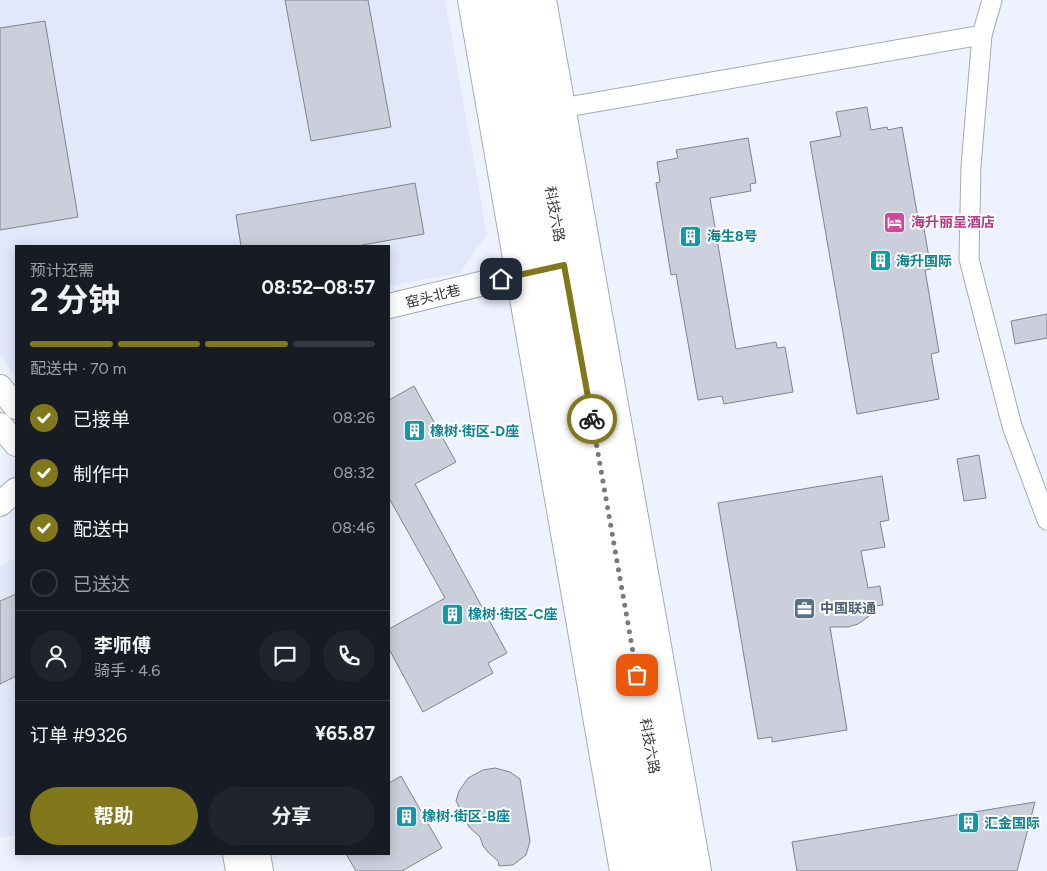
<!DOCTYPE html>
<html lang="zh">
<head>
<meta charset="utf-8">
<style>
	body { margin:0; font-family:Figtree,"Noto Sans SC",sans-serif; background:#20242c; color:#f1f3f6; height:100vh; display:flex; flex-direction:column; font-size:19px; white-space:nowrap }
	* { box-sizing:border-box; margin:0 }
	p { font-size:16px; color:#9ea1a6 }
	.icon { flex:none; width:28px; height:28px; fill:none; stroke:currentColor; stroke-width:2; stroke-linecap:round; stroke-linejoin:round }
	.map { position:relative; flex:1; overflow:hidden }
	.panel { position:absolute; left:15px; top:245px; width:375px; height:610px; display:flex; flex-direction:column; background:#171b24; border-radius:0px; box-shadow:0 2px 12px #0003 }
	.panel>* { flex:none }
	.pin { position:absolute; display:grid; place-items:center; width:42px; height:42px; color:#fff; margin:-21px; border-radius:10px; box-shadow:0 2px 8px #0006 }
	.courier { position:absolute; display:grid; place-items:center; width:50px; height:50px; margin:-25px; border:4px solid #81781c; border-radius:50%; background:#fff; color:#222; box-shadow:0 1px 6px #0007 }
	.summary em { font-style:normal; font-weight:700 }
	.summary div { display:flex; flex-direction:column-reverse }
	.summary { display:flex; align-items:center; justify-content:space-between; height:85px; padding:0 15px }
	h1 { font-size:32px; font-weight:700; line-height:38px }
	.bar { display:grid; grid-template-columns:repeat(4,1fr); gap:8px 5px; align-content:center; height:60px; padding:0 15px }
	.bar i { height:6px; border-radius:4px; background:#363941 }
	.bar .active { background:#81781c }
	.bar p { grid-column:span 4 }
	.line { display:flex; align-items:center; gap:12px; padding:0 15px; border-top:1px solid #363941 }
	.line div { flex:1 }
	.round { display:grid; place-items:center; flex:none; width:52px; height:52px; border-radius:26px; background:#20242c }
	ol { padding:0 15px; list-style:none }
	li { display:flex; align-items:center; gap:15px; height:55px }
	li p { margin-inline-start:auto }
	li .icon { padding:5px; border-radius:50%; background:#81781c; color:#fff; stroke-width:4 }
	li:last-child { color:#9ea1a6 }
	li i { width:28px; height:28px; border:2px solid #363941; border-radius:50% }
	.cta { display:flex; gap:10px; margin-top:auto; padding:10px 15px }
	.cta a { flex:1; height:58px; border-radius:30px; background:#81781c; color:#fff; font-size:20px; font-weight:700; line-height:58px; text-align:center }
	.cta a+a { background:#20242c; color:#f1f3f6 }
	.map>svg:first-child { display:block }
	.built { fill:#e2e7fa }
	.building { fill:#cbcfdb; stroke:#81848f }
	.lines { fill:none; stroke-linecap:round; stroke-linejoin:round }
	.minor-casing { stroke:#a7abb6; stroke-width:21 }
	.tertiary-casing { stroke:#a7abb6; stroke-width:26 }
	.secondary-casing { stroke:#a7abb6; stroke-width:30 }
	.minor { stroke:#fff; stroke-width:19 }
	.tertiary { stroke:#fff; stroke-width:24 }
	.secondary { stroke:#fff; stroke-width:28 }
	.done { stroke:#777981; stroke-width:5; stroke-dasharray:0 9 }
	.route { stroke:#81781c; stroke-width:6 }
	.labels { text-anchor:middle; stroke-width:4; stroke-linejoin:round; paint-order:stroke }
	.street-label { font-size:14px; fill:#37383d; stroke:#fff }
	.hotel-label { font-size:14px; font-weight:bold; fill:#b23c85; stroke:#fff; text-anchor:start }
	.culture-label { font-size:14px; font-weight:bold; fill:#0d838f; stroke:#fff; text-anchor:start }
	.service-label { font-size:14px; font-weight:bold; fill:#4e5e75; stroke:#fff; text-anchor:start }
</style>
</head>
<body>
<div class="map">
<svg width="1047" height="871" viewBox="0 0 1047 871">
	<rect width="100%" height="100%" fill="#eef2fe"/>
	<!-- built -->
	<g class="built">
		<polygon points="0,0 445,0 487,234 460,273 389,286 389,246 16,246 16,376 0,356"/>
		<polygon points="16,558 16,835 0,838 0,565"/>
	</g>
	<!-- building -->
	<g class="building">
		<polygon points="285,0 368,0 391,127 311,141"/>
		<polygon points="45,21 78,217 0,230 0,28"/>
		<polygon points="867,107 871,130 887,127 888,130 902,127 918,218 922,217 931,269 925,270 939,352 931,354 939,399 857,414 810,142 841,136 836,112"/>
		<polygon points="748,138 756,183 750,184 751,191 710,198 733,333 736,349 776,342 777,348 785,347 793,392 724,404 722,396 698,400 676,274 671,275 656,183 660,182 657,162 678,158 676,150"/>
		<polygon points="415,183 424,234 357,246 241,246 236,215"/>
		<polygon points="1047,314 1047,338 1015,344 1011,321"/>
		<polygon points="414,386 456,462 415,484 507,653 488,663 493,673 423,712 389,649 389,629 445,598 389,498 389,400"/>
		<polygon points="979,455 986,498 964,501 957,459"/>
		<polygon points="882,476 889,520 880,522 885,547 861,551 868,588 880,586 883,605 874,606 868,617 858,624 848,627 830,627 847,730 772,742 772,737 758,739 718,503"/>
		<polygon points="16,594 16,676 0,684 0,601"/>
		<polygon points="495,768 510,772 520,779 530,841 526,855 513,865 499,866 498,861 488,852 483,846 480,837 469,827 456,801 459,791 468,778 483,770"/>
		<polygon points="401,776 442,848 402,871 356,871 346,854 389,854 389,783"/>
		<polygon points="1035,802 1017,871 797,871 792,842"/>
	</g>
	<g class="lines">
		<defs>
			<g id="minor">
				<polyline points="992,0 982,35 971,166 969,259 1012,426 1047,520"/>
				<polyline points="550,110 982,35"/>
			</g>
			<g id="tertiary">
				<polyline points="389,306 538,270"/>
				<polyline points="0,387 16,407"/>
				<polyline points="0,425 16,444"/>
				<polyline points="0,504 16,490"/>
				<polyline points="235,854 238,871"/>
				<polyline points="258,854 261,871"/>
			</g>
			<g id="secondary">
				<polyline points="472,0 624,871"/>
				<polyline points="497,0 650,871"/>
				<polyline points="518,0 672,871"/>
				<polyline points="542,0 697,871"/>
			</g>
		</defs>
		<!-- minor casing -->
		<use href="#minor" class="minor-casing"/>
		<!-- tertiary casing -->
		<use href="#tertiary" class="tertiary-casing"/>
		<!-- secondary casing -->
		<use href="#secondary" class="secondary-casing"/>
		<!-- minor -->
		<use href="#minor" class="minor"/>
		<!-- tertiary -->
		<use href="#tertiary" class="tertiary"/>
		<!-- secondary -->
		<use href="#secondary" class="secondary"/>
	</g>
	<g class="lines">
		<!-- done -->
		<polyline class="done" points="592,419 637,675"/>
		<!-- route -->
		<polyline class="route" points="501,279 564,265 592,419"/>
	</g>
	<!-- icons -->
	<defs>
		<symbol id="hotel-square" viewBox="-11 -11 22 22"><rect x="-9" y="-9" width="18" height="18" rx="4" fill="#d1479c" stroke="#fff"/><path d="M-6-4.5h1.5V1H6V5H4.5V3h-9V5H-6ZM-4 0a1.8 1.8 0 1 1 3.6 0ZM.5 0V-2.5h3Q6-2.5 6 0Z" fill="#fff"/></symbol>
		<symbol id="building-square" viewBox="-11 -11 22 22"><rect x="-9" y="-9" width="18" height="18" rx="4" fill="#0f9aa8" stroke="#fff"/><path d="M-4-6H4V6H1V3H-1V6H-4ZM-2.5-4.3h1.7v1.8h-1.7ZM.8-4.3h1.7v1.8H.8ZM-2.5-1h1.7V.8h-1.7ZM.8-1h1.7V.8H.8Z" fill="#fff"/></symbol>
		<symbol id="office-square" viewBox="-11 -11 22 22"><rect x="-9" y="-9" width="18" height="18" rx="4" fill="#5c6f8a" stroke="#fff"/><path d="M-6-3h4V-5.5h4V-3h4V5H-6ZM-1-4.5V-3h2v-1.5ZM-6 0V1H6V0Z" fill="#fff"/></symbol>
	</defs>
	<g fill-rule="evenodd">
		<use href="#hotel-square" x="882" y="210" width="25" height="25"/>
		<use href="#building-square" x="678" y="224" width="25" height="25"/>
		<use href="#building-square" x="868" y="248" width="25" height="25"/>
		<use href="#building-square" x="402" y="418" width="25" height="25"/>
		<use href="#office-square" x="792" y="596" width="25" height="25"/>
		<use href="#building-square" x="440" y="602" width="25" height="25"/>
		<use href="#building-square" x="394" y="804" width="25" height="25"/>
		<use href="#building-square" x="956" y="810" width="25" height="25"/>
	</g>
	<g class="labels">
		<!-- street labels -->
		<g class="street-label">
			<text transform="translate(555 214) rotate(80)" y="5">科技六路</text>
			<text transform="translate(433 296) rotate(-14)" y="5">窑头北巷</text>
			<text transform="translate(650 746) rotate(80)" y="5">科技六路</text>
		</g>
		<!-- hotel labels -->
		<g class="hotel-label">
			<text x="911" y="227">海升丽呈酒店</text>
		</g>
		<!-- culture labels -->
		<g class="culture-label">
			<text x="707" y="241">海生8号</text>
			<text x="896" y="266">海升国际</text>
			<text x="430" y="436">橡树·街区-D座</text>
			<text x="468" y="619">橡树·街区-C座</text>
			<text x="422" y="821">橡树·街区-B座</text>
			<text x="984" y="828">汇金国际</text>
		</g>
		<!-- service labels -->
		<g class="service-label">
			<text x="820" y="613">中国联通</text>
		</g>
	</g>
</svg>
<div class="pin" style="left:637px;top:675px;background:#ea580c"><svg class="icon" aria-label="bag" viewBox="0 0 24 24"><path d="M5 8h14l-1 12H6zM9 8a3 3 0 0 1 6 0"/></svg></div>
<div class="pin" style="left:501px;top:279px;background:#1f2937"><svg class="icon" aria-label="home" viewBox="0 0 24 24"><path d="M3 11l9-7 9 7M6 9v11h12V9"/></svg></div>
<div class="courier" style="left:592px;top:419px"><svg class="icon" aria-label="bike" viewBox="0 0 24 24"><circle cx="6" cy="16" r="4"/><circle cx="18" cy="16" r="4"/><path d="M6 16l4-8h5l3 8M10 8l3 8H6M13 5h3"/></svg></div>
<section class="panel">
<div class="summary"><div><h1>2 分钟</h1><p>预计还需</p></div><em>08:52–08:57</em></div>
<div class="bar"><i class="active"></i><i class="active"></i><i class="active"></i><i></i><p>配送中 · 70 m</p></div>
<ol>
<li><svg class="icon" aria-label="check" viewBox="0 0 24 24"><path d="M5 12l5 5 9-10"/></svg>已接单<p>08:26</p></li>
<li><svg class="icon" aria-label="check" viewBox="0 0 24 24"><path d="M5 12l5 5 9-10"/></svg>制作中<p>08:32</p></li>
<li><svg class="icon" aria-label="check" viewBox="0 0 24 24"><path d="M5 12l5 5 9-10"/></svg>配送中<p>08:46</p></li>
<li><i></i>已送达</li>
</ol>
<div class="line" style="height:90px"><a class="round"><svg class="icon" aria-label="person" viewBox="0 0 24 24"><circle cx="12" cy="8" r="4"/><path d="M4 21q1-7 8-7t8 7"/></svg></a><div><b>李师傅</b><p>骑手 · 4.6</p></div><a class="round"><svg class="icon" aria-label="chat" viewBox="0 0 24 24"><path d="M4 5h16v11H9l-5 4z"/></svg></a><a class="round"><svg class="icon" aria-label="phone" viewBox="0 0 24 24"><path d="M5 4h4l2 5-3 2q2 4 5 5l2-3 5 2v4C11 20 4 13 5 4z"/></svg></a></div>
<div class="line" style="height:65px"><div>订单 #9326</div><b>¥65.87</b></div>
<div class="cta"><a>帮助</a><a>分享</a></div>
</section>
</div>
</body>
</html>
